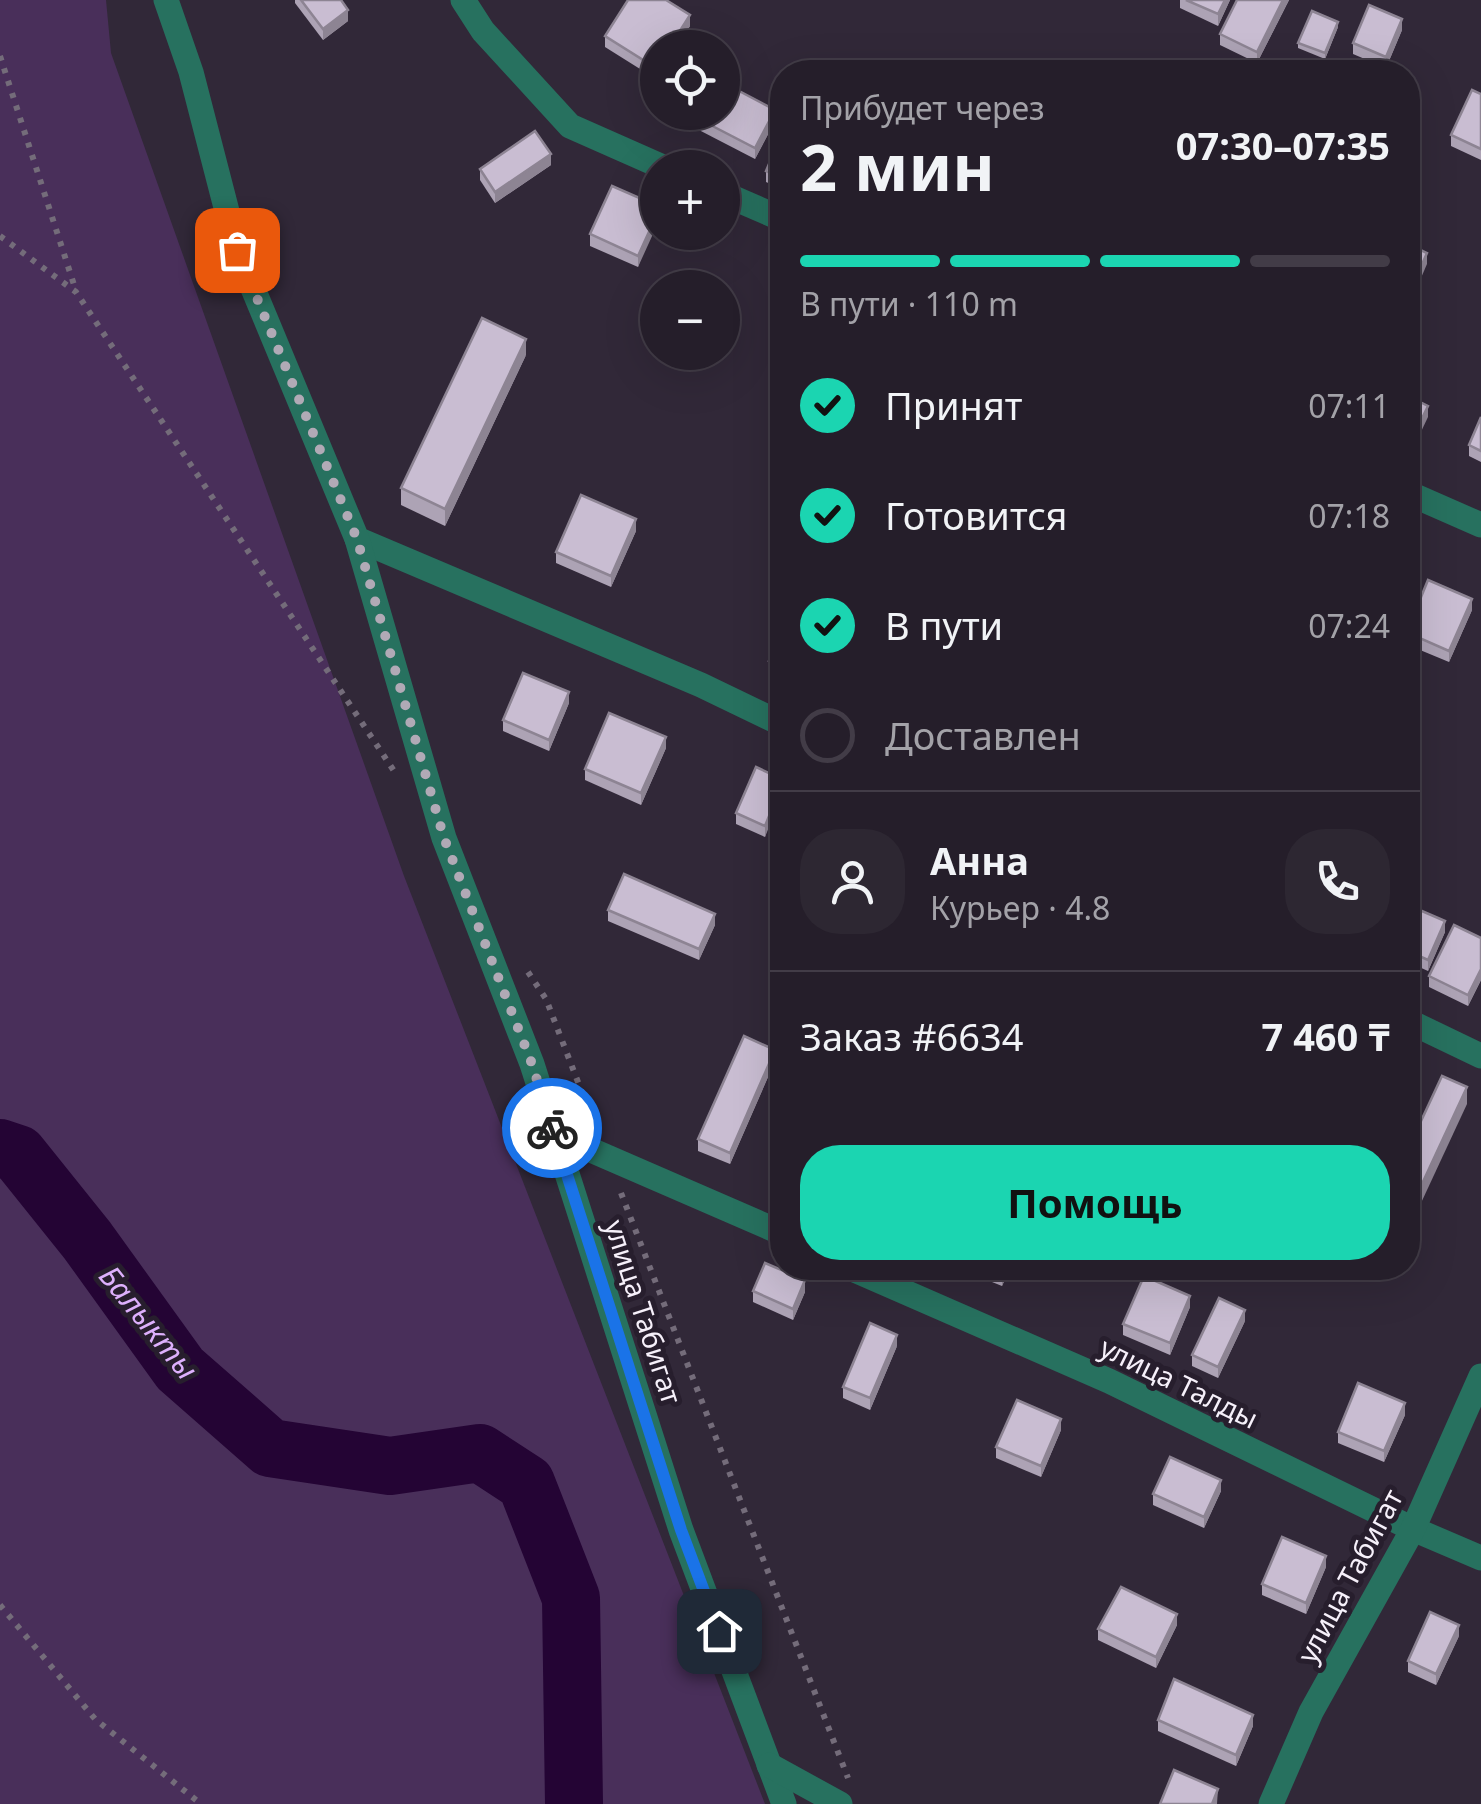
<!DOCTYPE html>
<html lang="ru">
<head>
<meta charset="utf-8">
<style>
	body { margin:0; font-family:"Noto Sans",sans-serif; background:#2d2732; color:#f1f3f6; height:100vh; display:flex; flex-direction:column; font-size:38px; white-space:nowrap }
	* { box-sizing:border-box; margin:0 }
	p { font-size:32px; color:#a3a2a8 }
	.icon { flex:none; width:55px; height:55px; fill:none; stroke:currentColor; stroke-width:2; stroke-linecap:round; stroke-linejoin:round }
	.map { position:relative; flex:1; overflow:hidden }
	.details { position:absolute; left:770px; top:60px; width:650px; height:1220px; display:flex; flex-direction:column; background:#251e2a; border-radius:40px; box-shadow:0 10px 40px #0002,0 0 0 2px #423c47 }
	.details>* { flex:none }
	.fabs { position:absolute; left:640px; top:30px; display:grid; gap:20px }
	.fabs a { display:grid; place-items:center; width:100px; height:100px; border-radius:50%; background:#251e2a; box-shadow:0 10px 40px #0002,0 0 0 2px #423c47; font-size:50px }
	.pin { position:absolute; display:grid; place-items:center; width:85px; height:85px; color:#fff; margin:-42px; border-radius:20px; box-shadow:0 5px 15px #0006 }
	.courier { position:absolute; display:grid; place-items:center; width:100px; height:100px; margin:-50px; border:8px solid #1a73e8; border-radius:50%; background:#fff; color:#222; box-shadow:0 2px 12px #0007 }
	.headline em { font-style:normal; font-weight:700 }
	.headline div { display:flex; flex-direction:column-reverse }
	.headline { display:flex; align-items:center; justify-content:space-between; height:170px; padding:0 30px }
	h1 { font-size:65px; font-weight:700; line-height:75px }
	.bar { display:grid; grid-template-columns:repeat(4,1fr); gap:15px 10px; align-content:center; height:120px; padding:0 30px }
	.bar i { height:12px; border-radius:8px; background:#423c47 }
	.bar .active { background:#1bd5b1 }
	.bar p { grid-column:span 4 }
	.line { display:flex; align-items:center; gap:25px; padding:0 30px; border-top:2px solid #423c47 }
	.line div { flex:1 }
	.round { display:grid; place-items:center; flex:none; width:105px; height:105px; border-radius:40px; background:#2d2732 }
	ol { padding:0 30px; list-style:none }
	li { display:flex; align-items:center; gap:30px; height:110px }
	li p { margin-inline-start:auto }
	li .icon { padding:10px; border-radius:50%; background:#1bd5b1; color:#111; stroke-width:4 }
	li:last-child { color:#a3a2a8 }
	li i { width:55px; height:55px; border:5px solid #423c47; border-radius:50% }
	.action { display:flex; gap:20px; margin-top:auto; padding:20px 30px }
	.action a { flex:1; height:115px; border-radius:40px; background:#1bd5b1; color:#111; font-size:40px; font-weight:700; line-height:115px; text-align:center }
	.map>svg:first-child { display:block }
	.green { fill:#492f5a }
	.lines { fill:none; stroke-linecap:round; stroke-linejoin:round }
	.river { stroke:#240434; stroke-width:58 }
	.path { stroke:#746c7a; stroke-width:6; stroke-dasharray:5 8; stroke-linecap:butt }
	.minor { stroke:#27715f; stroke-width:25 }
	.wall { fill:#ada3b5 }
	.shaded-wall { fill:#8d8493 }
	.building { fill:#c9bdd2; stroke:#8d8493; stroke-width:2.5 }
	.done { stroke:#b1aab6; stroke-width:10; stroke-dasharray:0 18 }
	.route { stroke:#1a73e8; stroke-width:12 }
	.labels { text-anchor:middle; stroke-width:10; stroke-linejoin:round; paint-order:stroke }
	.street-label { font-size:28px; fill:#f6f0fa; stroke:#271e2d }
	.water-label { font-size:30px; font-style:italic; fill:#ddb0fc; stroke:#271e2d }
</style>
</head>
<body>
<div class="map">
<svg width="1481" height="1804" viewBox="0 0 1481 1804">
	<rect width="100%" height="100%" fill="#312838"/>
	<!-- green -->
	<polygon class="green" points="0,0 106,0 111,53 404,876 765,1804 0,1804"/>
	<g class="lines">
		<!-- river -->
		<polyline class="river" points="0,1148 18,1154 87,1240 180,1369 270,1448 390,1466 480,1453 526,1483 571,1598 574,1804"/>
		<!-- path -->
		<g class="path">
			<polyline points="0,56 76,291"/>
			<polyline points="0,236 76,292 394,771"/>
			<polyline points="528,972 546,999 593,1121"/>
			<polyline points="621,1193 848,1778"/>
			<polyline points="0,1605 95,1719 201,1804"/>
		</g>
		<!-- minor -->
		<g class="minor">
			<polyline points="166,0 191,72 237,250 357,539 701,685 782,724"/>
			<polyline points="463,0 483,31 570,126 665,168"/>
			<polyline points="722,193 782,219"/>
			<polyline points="1408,493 1481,525"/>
			<polyline points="357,539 444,838 532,1064 681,1530 784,1804"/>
			<polyline points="1408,1021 1481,1056"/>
			<polyline points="554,1134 782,1233"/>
			<polyline points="850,1268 1109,1381 1413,1529 1481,1558"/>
			<polyline points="769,1765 840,1804"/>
			<polyline points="1271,1804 1311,1712 1413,1529 1481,1376"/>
		</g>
	</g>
	<!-- wall -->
	<g class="wall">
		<polygon points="295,0 341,0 348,21 323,40 295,3"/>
		<polygon points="1180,0 1230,0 1218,26 1180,8"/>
		<polygon points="1237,0 1289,0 1257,63 1220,45 1220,34"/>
		<polygon points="690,26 676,48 658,48 656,79 605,47 605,36"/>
		<polygon points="1338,27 1325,59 1298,48 1298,43"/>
		<polygon points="1402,30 1386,68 1353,54 1353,43"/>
		<polygon points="1481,94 1481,160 1451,146 1451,135"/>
		<polygon points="697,118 775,121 755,159 697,129"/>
		<polygon points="782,133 782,189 766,182 766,171"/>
		<polygon points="551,165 495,203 480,180 480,169"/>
		<polygon points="658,206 638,267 590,246 590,234"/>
		<polygon points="658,306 658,341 649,338 649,326"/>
		<polygon points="526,355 445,526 401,505 401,488"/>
		<polygon points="1481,417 1481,462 1469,456 1469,445"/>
		<polygon points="636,531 611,587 556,563 556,552"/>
		<polygon points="1472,610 1449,662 1408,645 1408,629"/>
		<polygon points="782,632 782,679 769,672 769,661"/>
		<polygon points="569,703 549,751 503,731 503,720"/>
		<polygon points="666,748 641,805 585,780 585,769"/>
		<polygon points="782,779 765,837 736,824 736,813"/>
		<polygon points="1408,905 1445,932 1428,971 1408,962"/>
		<polygon points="608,910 715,925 699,960 608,921"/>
		<polygon points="1481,938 1481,980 1468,1006 1429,987 1429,976"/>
		<polygon points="775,1061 730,1164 698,1151 698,1139"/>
		<polygon points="957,1268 1010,1268 1002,1286"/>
		<polygon points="753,1291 805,1292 793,1320 753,1302"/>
		<polygon points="1190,1307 1170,1355 1123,1335 1123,1324"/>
		<polygon points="1245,1321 1218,1378 1192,1366 1192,1355"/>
		<polygon points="897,1346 870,1410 843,1398 843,1387"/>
		<polygon points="1405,1415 1384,1462 1338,1443 1338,1432"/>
		<polygon points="1061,1430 1041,1477 996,1458 996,1447"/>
		<polygon points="1221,1491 1204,1528 1153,1505 1153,1494"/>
		<polygon points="1326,1567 1306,1614 1262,1595 1262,1584"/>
		<polygon points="1177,1625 1156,1668 1098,1640 1098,1629"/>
		<polygon points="1459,1636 1436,1685 1408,1672 1408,1661"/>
		<polygon points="1158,1720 1253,1726 1236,1766 1158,1731"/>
	</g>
	<!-- shaded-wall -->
	<g class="shaded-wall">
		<polygon points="1225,0 1230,0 1218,26 1218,14"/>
		<polygon points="1283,0 1289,0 1257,63 1257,52"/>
		<polygon points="348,10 348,21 323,40 323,29"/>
		<polygon points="690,15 690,26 676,48 669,48"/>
		<polygon points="1402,19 1402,30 1386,68 1386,57"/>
		<polygon points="1338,22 1338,27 1325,59 1325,53"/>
		<polygon points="775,110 775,121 755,159 755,148"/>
		<polygon points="551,154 551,165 495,203 495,192"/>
		<polygon points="658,212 658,223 638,267 638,256"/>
		<polygon points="1427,253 1427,264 1408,308 1408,296"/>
		<polygon points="526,339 526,355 445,526 445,509"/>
		<polygon points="1428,406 1428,417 1408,459 1408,447"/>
		<polygon points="636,519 636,531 611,587 611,576"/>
		<polygon points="1472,599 1472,610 1449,662 1449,651"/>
		<polygon points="569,692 569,703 549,751 549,740"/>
		<polygon points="666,737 666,748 641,805 641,793"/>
		<polygon points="782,784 782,795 765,837 765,826"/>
		<polygon points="715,914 715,925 699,960 699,949"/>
		<polygon points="1445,921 1445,932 1428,971 1428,960"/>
		<polygon points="1481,969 1481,980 1468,1006 1468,995"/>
		<polygon points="775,1050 775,1061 730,1164 730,1153"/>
		<polygon points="1467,1087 1467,1104 1408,1231 1408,1214"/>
		<polygon points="1005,1268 1010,1268 1002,1286 1002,1275"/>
		<polygon points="805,1280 805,1292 793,1320 793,1309"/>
		<polygon points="1190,1296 1190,1307 1170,1355 1170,1343"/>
		<polygon points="1245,1310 1245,1321 1218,1378 1218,1367"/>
		<polygon points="897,1335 897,1346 870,1410 870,1398"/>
		<polygon points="1405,1403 1405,1415 1384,1462 1384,1451"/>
		<polygon points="1061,1419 1061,1430 1041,1477 1041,1466"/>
		<polygon points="1221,1480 1221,1491 1204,1528 1204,1517"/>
		<polygon points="1326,1556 1326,1567 1306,1614 1306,1603"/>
		<polygon points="1177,1614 1177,1625 1156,1668 1156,1657"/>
		<polygon points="1459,1625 1459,1636 1436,1685 1436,1674"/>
		<polygon points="1253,1715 1253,1726 1236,1766 1236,1755"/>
		<polygon points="1218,1789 1217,1804 1212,1804"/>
	</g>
	<!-- building -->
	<g class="building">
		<polygon points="301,0 341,0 348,10 323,29"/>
		<polygon points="628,0 666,0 690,15 669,48 658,48 656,68 605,36"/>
		<polygon points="1186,0 1225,0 1218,14"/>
		<polygon points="1237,0 1283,0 1257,52 1220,34"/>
		<polygon points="1369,5 1402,19 1386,57 1353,43"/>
		<polygon points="1312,11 1338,22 1325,53 1298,43"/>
		<polygon points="722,82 775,110 755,148 697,118 699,112 722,112"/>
		<polygon points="1472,90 1481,94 1481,149 1451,135"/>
		<polygon points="535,131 551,154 495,192 480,169"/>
		<polygon points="782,133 782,178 766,171"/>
		<polygon points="612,186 658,206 658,212 638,256 590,234"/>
		<polygon points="1408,244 1427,253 1408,296"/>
		<polygon points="658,306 658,330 649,326"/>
		<polygon points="482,318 526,339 445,509 401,488"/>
		<polygon points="1408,396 1428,406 1408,447"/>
		<polygon points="1481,417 1481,451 1469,445"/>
		<polygon points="581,495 636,519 611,576 556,552"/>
		<polygon points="1428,580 1472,599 1449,651 1408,633 1408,629"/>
		<polygon points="782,632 782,668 769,661"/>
		<polygon points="523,673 569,692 549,740 503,720"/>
		<polygon points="609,713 666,737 641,793 585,769"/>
		<polygon points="756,767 782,779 782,784 765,826 736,813"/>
		<polygon points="624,874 715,914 699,949 608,910"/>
		<polygon points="1408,905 1445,921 1428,960 1408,951"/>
		<polygon points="1454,925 1481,938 1481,969 1468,995 1429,976"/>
		<polygon points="744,1036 775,1050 730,1153 698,1139"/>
		<polygon points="1442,1076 1467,1087 1408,1214 1408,1149"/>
		<polygon points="765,1263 805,1280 793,1309 753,1291"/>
		<polygon points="984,1268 1005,1268 1002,1275"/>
		<polygon points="1144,1276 1190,1296 1170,1343 1123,1324"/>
		<polygon points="1219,1298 1245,1310 1218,1367 1192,1355"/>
		<polygon points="870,1323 897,1335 870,1398 843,1387"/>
		<polygon points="1358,1383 1405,1403 1384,1451 1338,1432"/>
		<polygon points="1017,1400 1061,1419 1041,1466 996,1447"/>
		<polygon points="1170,1457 1221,1480 1204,1517 1153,1494"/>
		<polygon points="1282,1537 1326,1556 1306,1603 1262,1584"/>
		<polygon points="1121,1587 1177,1614 1156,1657 1098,1629"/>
		<polygon points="1430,1612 1459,1625 1436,1674 1408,1661"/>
		<polygon points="1174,1679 1253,1715 1236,1755 1158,1720"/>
		<polygon points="1174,1770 1218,1789 1212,1804 1160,1804"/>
	</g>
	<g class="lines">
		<!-- done -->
		<polyline class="done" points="237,250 357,539 444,838 532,1064 552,1128"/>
		<!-- route -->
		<polyline class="route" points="552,1128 681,1530 719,1631"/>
	</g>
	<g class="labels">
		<!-- street labels -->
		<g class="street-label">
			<text transform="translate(643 1312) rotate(72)" y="10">улица Табигат</text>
			<text transform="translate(1179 1383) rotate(26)" y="10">улица Талды</text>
			<text transform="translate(1350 1576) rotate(-62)" y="10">улица Табигат</text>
		</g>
		<!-- water labels -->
		<g class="water-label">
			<text transform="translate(148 1323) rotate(51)" y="10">Балыкты</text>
		</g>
	</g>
</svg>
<div class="fabs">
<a><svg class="icon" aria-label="locate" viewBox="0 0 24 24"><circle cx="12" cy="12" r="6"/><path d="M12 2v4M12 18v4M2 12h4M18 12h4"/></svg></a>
<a>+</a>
<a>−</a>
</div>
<div class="pin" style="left:237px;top:250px;background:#ea580c"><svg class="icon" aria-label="bag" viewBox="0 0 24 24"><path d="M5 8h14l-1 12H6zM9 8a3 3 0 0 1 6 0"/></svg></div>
<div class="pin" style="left:719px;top:1631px;background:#1f2937"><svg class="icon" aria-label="home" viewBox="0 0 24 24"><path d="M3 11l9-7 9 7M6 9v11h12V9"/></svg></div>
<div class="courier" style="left:552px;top:1128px"><svg class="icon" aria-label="bike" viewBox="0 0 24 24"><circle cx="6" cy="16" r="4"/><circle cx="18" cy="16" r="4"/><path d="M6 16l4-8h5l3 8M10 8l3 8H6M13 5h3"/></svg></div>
<section class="details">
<div class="headline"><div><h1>2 мин</h1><p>Прибудет через</p></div><em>07:30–07:35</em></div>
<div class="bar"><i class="active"></i><i class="active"></i><i class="active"></i><i></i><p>В пути · 110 m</p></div>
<ol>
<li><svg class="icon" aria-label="check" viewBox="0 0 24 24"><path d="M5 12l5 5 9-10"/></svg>Принят<p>07:11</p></li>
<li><svg class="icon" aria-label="check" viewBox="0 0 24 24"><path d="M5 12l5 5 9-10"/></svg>Готовится<p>07:18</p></li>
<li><svg class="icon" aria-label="check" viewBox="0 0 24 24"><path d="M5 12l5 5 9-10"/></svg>В пути<p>07:24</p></li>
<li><i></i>Доставлен</li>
</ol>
<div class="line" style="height:180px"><a class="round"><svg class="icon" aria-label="person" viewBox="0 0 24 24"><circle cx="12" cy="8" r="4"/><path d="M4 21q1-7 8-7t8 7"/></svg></a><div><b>Анна</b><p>Курьер · 4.8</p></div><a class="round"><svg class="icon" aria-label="phone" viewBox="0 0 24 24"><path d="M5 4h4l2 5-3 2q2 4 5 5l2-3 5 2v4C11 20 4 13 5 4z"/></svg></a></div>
<div class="line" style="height:130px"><div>Заказ #6634</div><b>7 460 ₸</b></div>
<div class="action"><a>Помощь</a></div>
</section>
</div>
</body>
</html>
